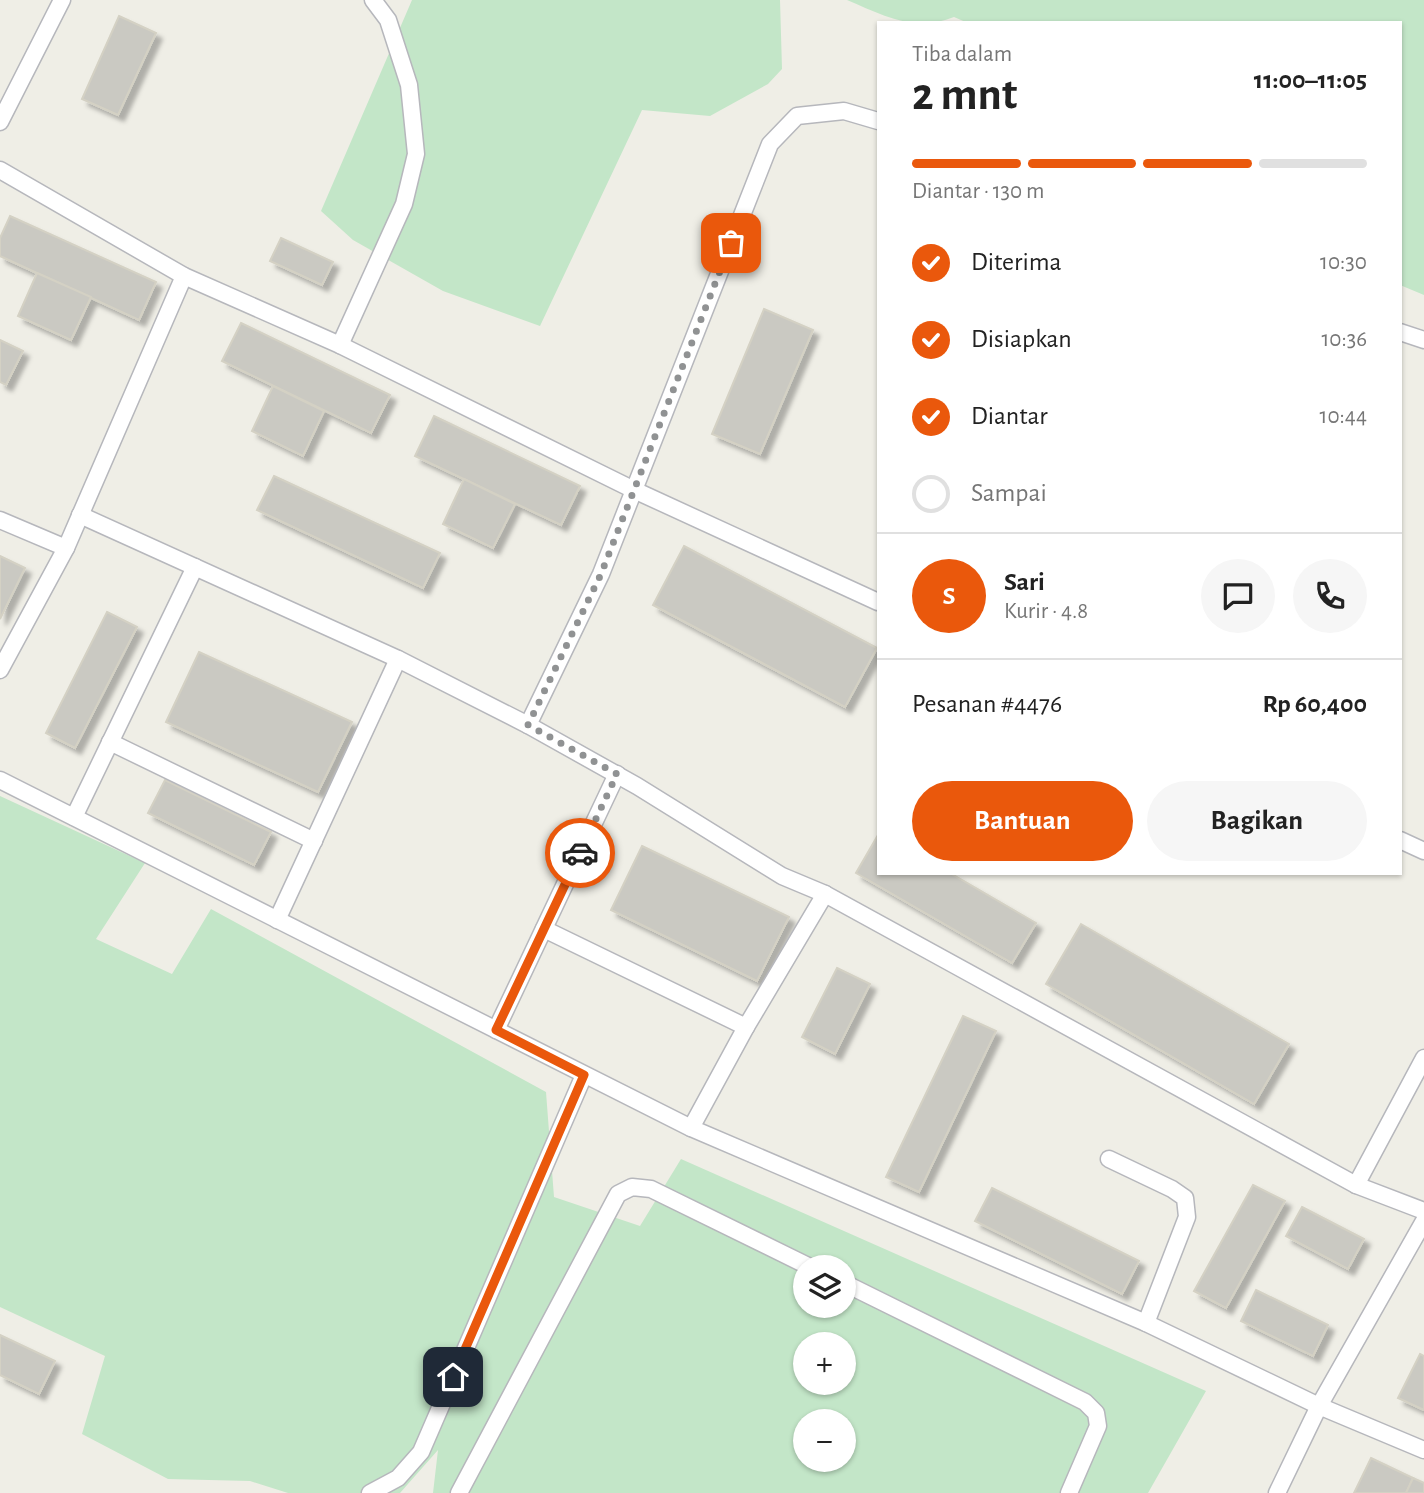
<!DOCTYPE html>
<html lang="id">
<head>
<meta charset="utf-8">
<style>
	body { margin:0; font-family:"Alegreya Sans",sans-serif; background:#f6f6f6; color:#222; height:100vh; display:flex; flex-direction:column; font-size:26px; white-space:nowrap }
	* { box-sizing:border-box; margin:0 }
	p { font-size:23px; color:#767676 }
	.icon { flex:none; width:38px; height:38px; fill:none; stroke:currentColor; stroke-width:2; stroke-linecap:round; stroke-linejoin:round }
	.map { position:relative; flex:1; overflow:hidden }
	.panel { position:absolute; left:877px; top:21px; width:525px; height:854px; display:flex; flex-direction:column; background:#fff; border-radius:0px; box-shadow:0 2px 5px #0004 }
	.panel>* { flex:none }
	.controls { position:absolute; left:793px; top:1255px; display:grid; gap:14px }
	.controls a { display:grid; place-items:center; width:63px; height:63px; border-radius:50%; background:#fff; box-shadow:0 2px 5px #0004; font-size:35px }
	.pin { position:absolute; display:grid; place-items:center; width:60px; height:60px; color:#fff; margin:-30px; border-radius:14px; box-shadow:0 4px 10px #0006 }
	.courier { position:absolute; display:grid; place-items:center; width:70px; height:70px; margin:-35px; border:5px solid #ea580c; border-radius:50%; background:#fff; color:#222; box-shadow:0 2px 9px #0007 }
	.headline em { font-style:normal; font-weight:600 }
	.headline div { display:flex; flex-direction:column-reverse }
	.headline { display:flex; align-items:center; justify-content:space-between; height:119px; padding:0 35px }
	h1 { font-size:46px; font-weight:600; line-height:52px }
	.bar { display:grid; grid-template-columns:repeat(4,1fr); gap:10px 7px; align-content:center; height:84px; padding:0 35px }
	.bar i { height:9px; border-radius:5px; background:#e0e0e0 }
	.bar .on { background:#ea580c }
	.bar p { grid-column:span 4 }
	.line { display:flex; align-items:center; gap:18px; padding:0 35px; border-top:2px solid #e0e0e0 }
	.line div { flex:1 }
	.round { display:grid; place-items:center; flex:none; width:74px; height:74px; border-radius:37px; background:#f6f6f6 }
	ol { padding:0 35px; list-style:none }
	li { display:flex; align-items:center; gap:21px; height:77px }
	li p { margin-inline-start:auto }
	li .icon { padding:7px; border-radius:50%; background:#ea580c; color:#fff; stroke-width:4 }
	li:last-child { color:#767676 }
	li i { width:38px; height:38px; border:4px solid #e0e0e0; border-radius:50% }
	.action { display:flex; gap:14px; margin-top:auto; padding:14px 35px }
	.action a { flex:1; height:80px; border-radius:42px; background:#ea580c; color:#fff; font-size:28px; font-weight:600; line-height:80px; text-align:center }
	.action a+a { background:#f6f6f6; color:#222 }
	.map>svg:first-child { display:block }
	.green { fill:#c3e6c8; fill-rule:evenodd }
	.building { fill:#cac9c2; stroke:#d4d1c4; stroke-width:2; filter:url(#shadow) }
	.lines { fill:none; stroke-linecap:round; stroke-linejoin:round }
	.service-casing { stroke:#b6b7bc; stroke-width:19 }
	.service { stroke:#fff; stroke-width:16 }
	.done { stroke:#909293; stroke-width:7; stroke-dasharray:0 12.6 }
	.route { stroke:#ea580c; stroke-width:9 }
</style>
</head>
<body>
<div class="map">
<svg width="1424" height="1493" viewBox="0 0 1424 1493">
	<defs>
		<filter id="shadow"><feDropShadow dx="6" dy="6" stdDeviation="2" flood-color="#0004"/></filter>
	</defs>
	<rect width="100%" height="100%" fill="#efeee6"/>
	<!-- green -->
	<g class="green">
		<polygon points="412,0 780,0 782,69 768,84 710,116 642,110 540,326 443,291 353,240 321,211"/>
		<path d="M847 0H1424V295L1400 285V23H968L954 17C915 33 882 15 847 0Z"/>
		<path d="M0 796 145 863 96 939 172 974 211 909 546 1092 554 1197 640 1226 681 1159 1206 1391 1148 1493H433L438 1450 400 1493H288L250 1481 168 1479 82 1434 105 1356 0 1307ZM805 1267H844V1306H805ZM805 1344H844V1382H805ZM805 1421H844V1460H805Z"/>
	</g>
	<!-- building -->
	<g class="building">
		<polygon points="119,16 156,33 118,115 82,99"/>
		<polygon points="10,216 156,282 139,320 0,256 0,238"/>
		<polygon points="281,238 333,262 322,285 270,261"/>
		<polygon points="37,273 91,297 71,340 18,316"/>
		<polygon points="764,309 813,330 760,454 712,434"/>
		<polygon points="241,323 390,395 371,433 222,361"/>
		<polygon points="0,340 23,351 6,385 0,382"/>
		<polygon points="273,386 324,411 303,456 252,431"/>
		<polygon points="434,416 580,486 561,525 415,456"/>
		<polygon points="274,476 440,553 423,588 257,510"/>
		<polygon points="464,479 515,504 493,548 443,524"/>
		<polygon points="684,546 877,648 845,707 653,605"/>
		<polygon points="0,556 25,568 0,619"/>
		<polygon points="107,612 137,627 75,748 46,733"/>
		<polygon points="199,652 352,722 318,792 166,722"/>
		<polygon points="165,780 271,832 254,865 148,813"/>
		<polygon points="878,835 878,873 950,873 1036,923 1012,963 856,873"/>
		<polygon points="642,846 789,917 757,981 611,910"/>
		<polygon points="1081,924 1289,1044 1254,1104 1046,984"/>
		<polygon points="837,968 870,984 835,1054 802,1037"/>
		<polygon points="963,1016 996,1031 919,1192 886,1177"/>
		<polygon points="1253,1185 1285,1201 1226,1308 1194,1291"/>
		<polygon points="992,1188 1139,1261 1122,1294 975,1221"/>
		<polygon points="1302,1207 1364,1239 1348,1269 1286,1236"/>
		<polygon points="1256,1290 1328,1325 1313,1356 1241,1321"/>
		<polygon points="0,1335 55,1361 39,1394 0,1375"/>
		<polygon points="1420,1354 1424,1356 1424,1410 1398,1398"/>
		<polygon points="1371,1458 1413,1478 1406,1493 1354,1493"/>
		<polygon points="1413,1478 1424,1483 1424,1493 1406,1493"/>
	</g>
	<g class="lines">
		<defs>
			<g id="service">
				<polyline points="0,122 62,0"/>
				<polyline points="0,170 184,276 340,345 634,490 878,602"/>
				<polyline points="1400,332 1424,340"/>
				<polyline points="340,345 404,204 416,154 409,85 388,20 373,0"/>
				<polyline points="80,515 398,659 528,725"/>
				<polyline points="0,520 66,548"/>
				<polyline points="0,670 66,548 184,276"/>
				<polyline points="110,742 314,841"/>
				<polyline points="0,780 691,1128 1146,1323 1319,1406 1424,1450"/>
				<polyline points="74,817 195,567"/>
				<polyline points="1400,840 1424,851"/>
				<polyline points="825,894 1356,1185 1424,1211"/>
				<polyline points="277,920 398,659"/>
				<polyline points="544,929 746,1027"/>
				<polyline points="496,1030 617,774"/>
				<polyline points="691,1128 746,1027 825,894 782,876 637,786 528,725 601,574 770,144 797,116 844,111 878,121"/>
				<polyline points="1109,1159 1172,1189 1185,1198 1187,1217 1146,1323"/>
				<polyline points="1356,1185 1424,1058"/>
				<polyline points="844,1283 1085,1402 1096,1413 1098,1426 1069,1493"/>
				<polyline points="370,1493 398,1478 421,1452 584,1075"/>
				<polyline points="459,1493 618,1194 632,1187 651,1189 810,1267"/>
				<polyline points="1277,1493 1319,1406 1424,1221"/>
			</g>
		</defs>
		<!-- service casing -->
		<use href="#service" class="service-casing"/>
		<!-- service -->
		<use href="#service" class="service"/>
	</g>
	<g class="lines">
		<!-- done -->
		<polyline class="done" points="580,853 617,774 528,725 601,574 731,243"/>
		<!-- route -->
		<polyline class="route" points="453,1377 584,1075 496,1030 580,853"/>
	</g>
</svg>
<div class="controls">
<a><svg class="icon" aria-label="layers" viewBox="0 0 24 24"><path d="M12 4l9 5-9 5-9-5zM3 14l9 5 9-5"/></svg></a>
<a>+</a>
<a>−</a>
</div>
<div class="pin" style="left:731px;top:243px;background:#ea580c"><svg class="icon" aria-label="bag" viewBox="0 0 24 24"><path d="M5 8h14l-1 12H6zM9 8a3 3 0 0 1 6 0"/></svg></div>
<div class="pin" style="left:453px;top:1377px;background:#1f2937"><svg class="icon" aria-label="home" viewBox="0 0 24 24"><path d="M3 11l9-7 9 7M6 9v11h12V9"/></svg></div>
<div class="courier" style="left:580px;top:853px"><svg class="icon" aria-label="car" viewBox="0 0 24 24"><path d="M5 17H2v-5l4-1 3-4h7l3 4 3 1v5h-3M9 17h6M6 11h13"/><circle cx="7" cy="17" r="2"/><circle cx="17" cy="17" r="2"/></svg></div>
<section class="panel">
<div class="headline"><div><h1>2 mnt</h1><p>Tiba dalam</p></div><em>11:00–11:05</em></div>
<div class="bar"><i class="on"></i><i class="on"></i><i class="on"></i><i></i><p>Diantar · 130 m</p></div>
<ol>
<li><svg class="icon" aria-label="check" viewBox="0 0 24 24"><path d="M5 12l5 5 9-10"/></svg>Diterima<p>10:30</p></li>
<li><svg class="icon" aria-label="check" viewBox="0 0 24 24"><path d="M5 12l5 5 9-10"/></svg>Disiapkan<p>10:36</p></li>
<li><svg class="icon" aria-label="check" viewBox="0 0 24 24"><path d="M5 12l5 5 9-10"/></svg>Diantar<p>10:44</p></li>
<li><i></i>Sampai</li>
</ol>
<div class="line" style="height:126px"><b class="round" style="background:#ea580c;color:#fff">S</b><div><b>Sari</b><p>Kurir · 4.8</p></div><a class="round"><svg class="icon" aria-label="chat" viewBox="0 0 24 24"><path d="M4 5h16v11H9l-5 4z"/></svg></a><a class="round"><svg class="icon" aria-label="phone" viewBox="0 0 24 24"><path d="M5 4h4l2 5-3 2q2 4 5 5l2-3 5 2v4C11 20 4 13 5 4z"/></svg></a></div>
<div class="line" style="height:91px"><div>Pesanan #4476</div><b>Rp 60,400</b></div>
<div class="action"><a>Bantuan</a><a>Bagikan</a></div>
</section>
</div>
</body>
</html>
